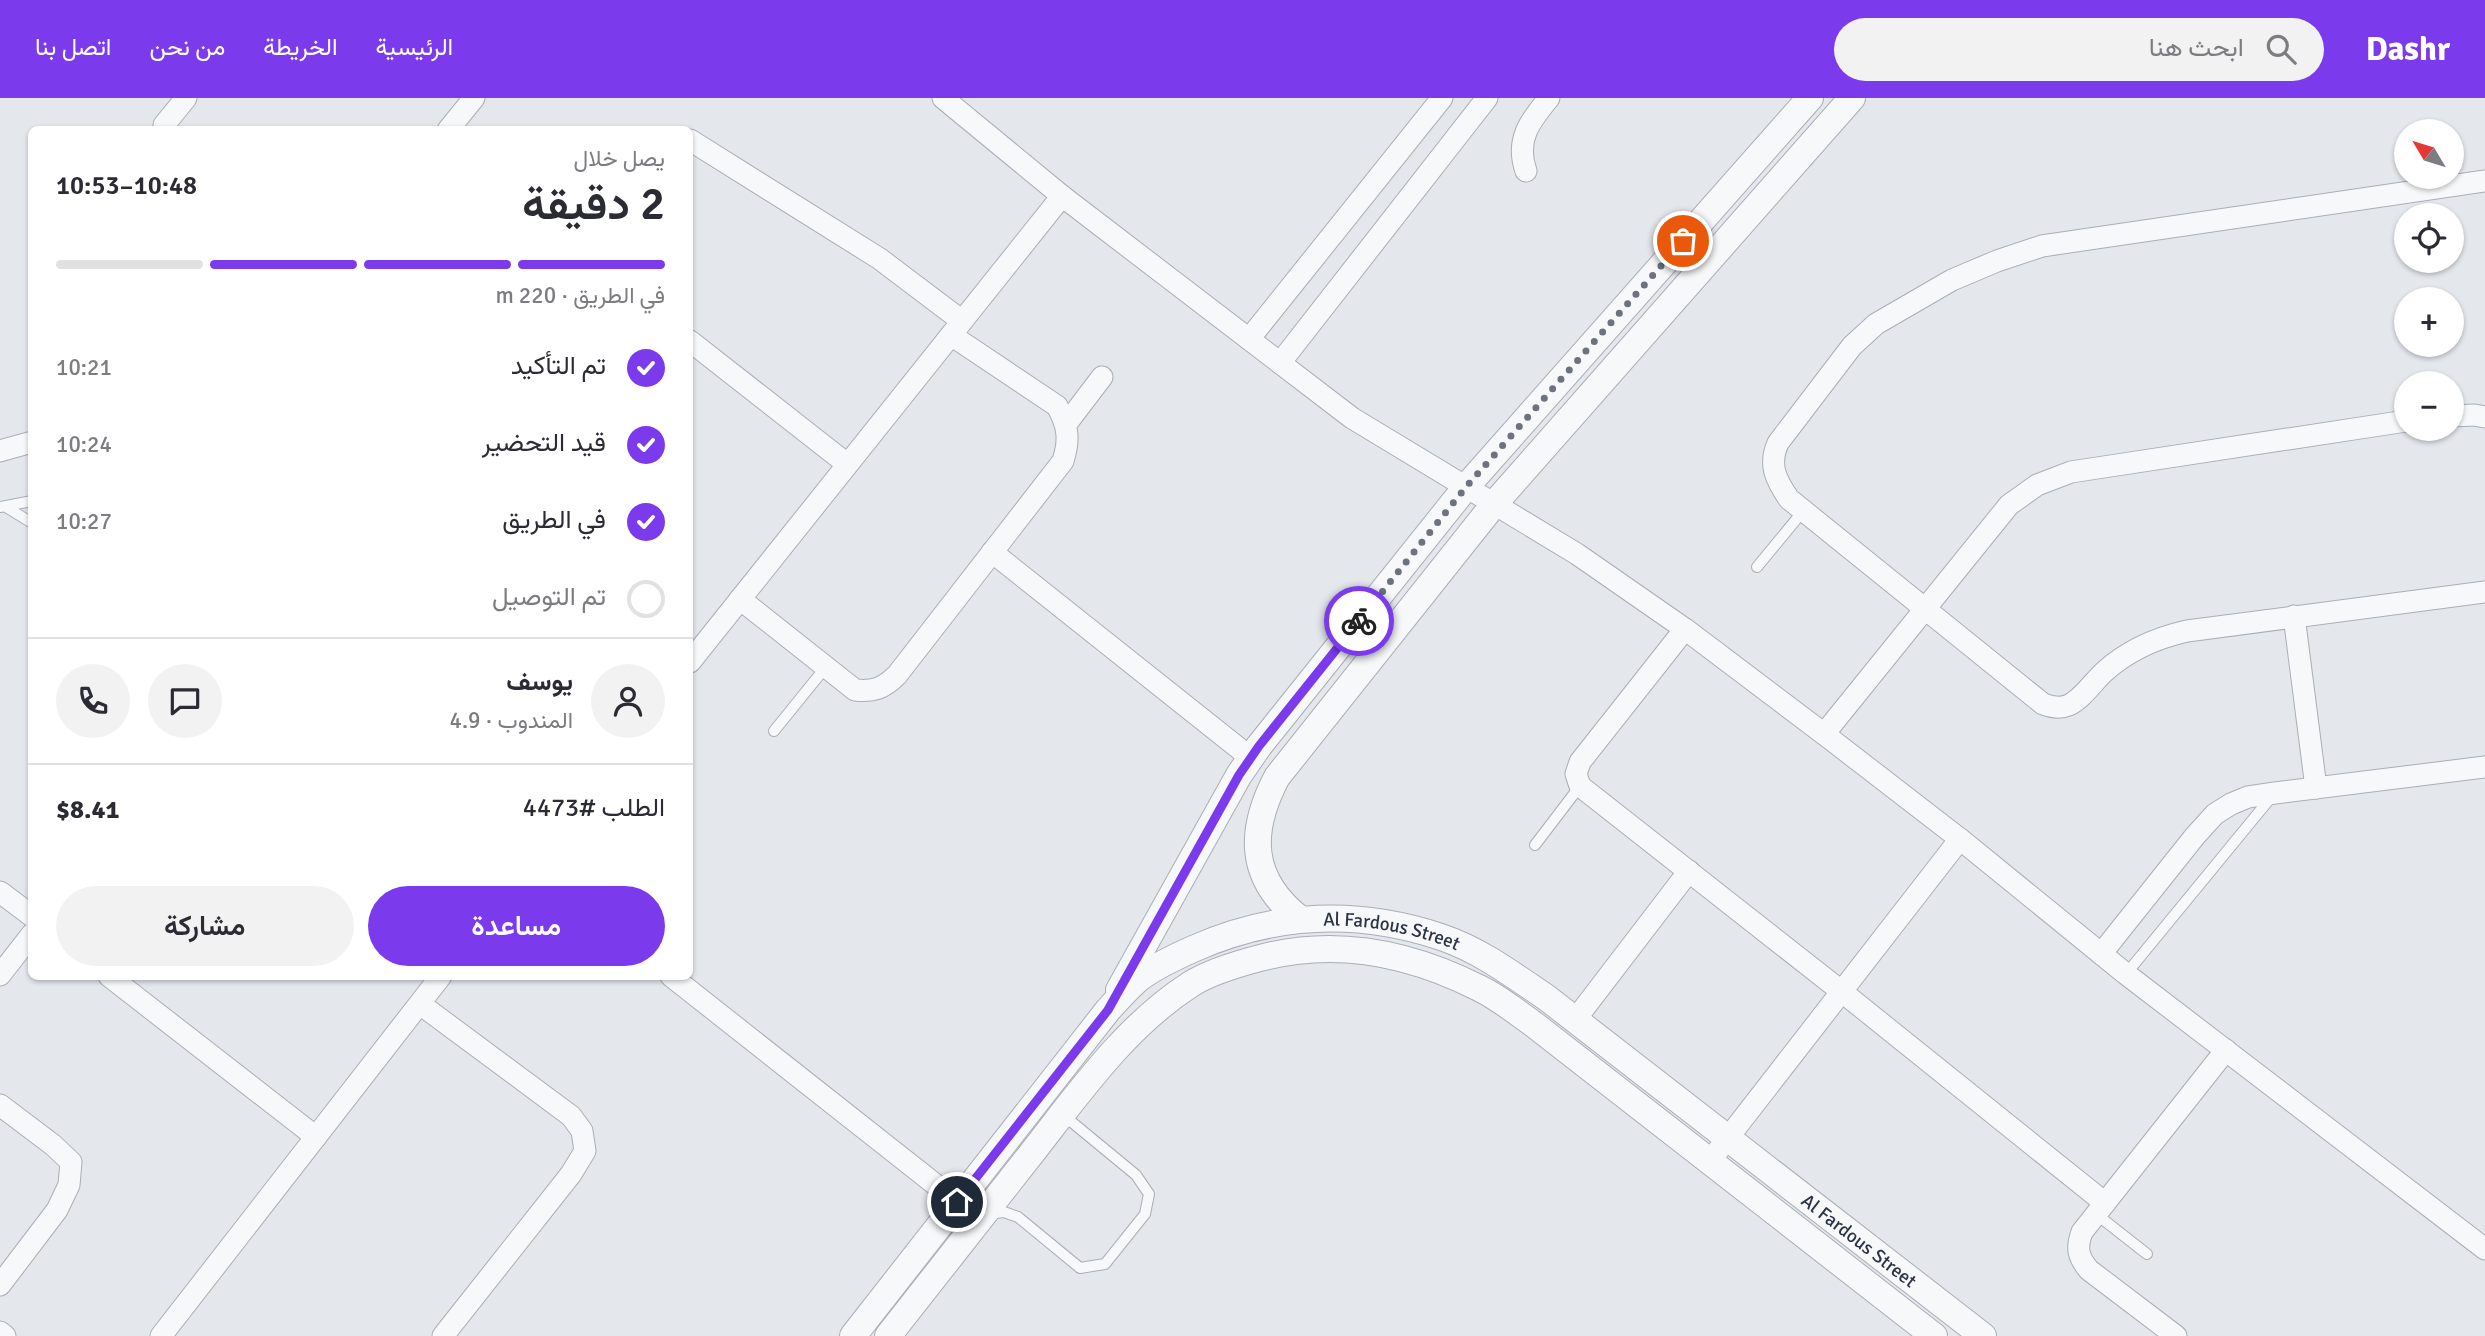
<!DOCTYPE html>
<html lang="ar">
<head>
<meta charset="utf-8">
<style>
	body { margin:0; font-family:Signika,Vazirmatn,sans-serif; background:#f2f2f3; color:#2b2b33; direction:rtl; height:100vh; display:flex; flex-direction:column; font-size:26px; white-space:nowrap }
	* { box-sizing:border-box; margin:0 }
	p { font-size:23px; color:#7c7c81 }
	.icon { flex:none; width:38px; height:38px; fill:none; stroke:currentColor; stroke-width:2; stroke-linecap:round; stroke-linejoin:round }
	.map { position:relative; flex:1; overflow:hidden; direction:ltr }
	.side { position:absolute; left:28px; top:28px; width:665px; height:854px; display:flex; flex-direction:column; background:#fff; border-radius:10px; box-shadow:0 2px 5px #0004; direction:rtl }
	.side>* { flex:none }
	.needle { width:46px; rotate:308deg }
	.controls { position:absolute; left:2394px; top:21px; display:grid; gap:14px }
	.controls a { display:grid; place-items:center; width:70px; height:70px; border-radius:50%; background:#fff; box-shadow:0 2px 5px #0004; font-size:35px }
	.pin { position:absolute; display:grid; place-items:center; width:60px; height:60px; color:#fff; margin:-30px; border:4px solid #fff; border-radius:50%; box-shadow:0 2px 7px #0007 }
	.courier { position:absolute; display:grid; place-items:center; width:70px; height:70px; margin:-35px; border:5px solid #7c3aed; border-radius:50%; background:#fff; color:#222; box-shadow:0 2px 9px #0007 }
	.headline em { font-style:normal; font-weight:600 }
	.headline div { display:flex; flex-direction:column-reverse }
	.headline { display:flex; align-items:center; justify-content:space-between; height:119px; padding:0 28px }
	h1 { font-size:46px; font-weight:600; line-height:52px }
	.bar { display:grid; grid-template-columns:repeat(4,1fr); gap:10px 7px; align-content:center; height:84px; padding:0 28px }
	.bar i { height:9px; border-radius:5px; background:#e1e1e2 }
	.bar .selected { background:#7c3aed }
	.bar p { grid-column:span 4 }
	.line { display:flex; align-items:center; gap:18px; padding:0 28px; border-top:2px solid #e1e1e2 }
	.line div { flex:1 }
	.round { display:grid; place-items:center; flex:none; width:74px; height:74px; border-radius:37px; background:#f2f2f3 }
	ol { padding:0 28px; list-style:none }
	li { display:flex; align-items:center; gap:21px; height:77px }
	li p { margin-inline-start:auto }
	li .icon { padding:7px; border-radius:50%; background:#7c3aed; color:#fff; stroke-width:4 }
	li:last-child { color:#7c7c81 }
	li i { width:38px; height:38px; border:4px solid #e1e1e2; border-radius:50% }
	.cta { display:flex; gap:14px; margin-top:auto; padding:14px 28px }
	.cta a { flex:1; height:80px; border-radius:42px; background:#7c3aed; color:#fff; font-size:28px; font-weight:600; line-height:80px; text-align:center }
	.cta a+a { background:#f2f2f3; color:#2b2b33 }
	header { display:flex; align-items:center; gap:42px; box-sizing:border-box; height:98px; padding:0 35px; background:#7c3aed; color:#fff }
	header strong { font-size:33px }
	nav { display:flex; gap:38px; margin-inline-start:auto; font-size:24px }
	.search { width:490px; height:63px; background:#f2f2f3; display:flex; align-items:center; gap:18px; box-sizing:border-box; padding:0 24px; border-radius:38px; color:#7c7c81; font-size:26px }
	.map>svg:first-child { display:block }
	.lines { fill:none; stroke-linecap:round; stroke-linejoin:round }
	.service-casing { stroke:#a9aeb7; stroke-width:12 }
	.minor-casing { stroke:#a9aeb7; stroke-width:23 }
	.tertiary-casing { stroke:#a9aeb7; stroke-width:28 }
	.service { stroke:#f7f8fa; stroke-width:10 }
	.minor { stroke:#f7f8fa; stroke-width:21 }
	.tertiary { stroke:#f7f8fa; stroke-width:26 }
	.done { stroke:#6c737f; stroke-width:7; stroke-dasharray:0 12.6 }
	.route { stroke:#7c3aed; stroke-width:9 }
	.labels { text-anchor:middle; stroke-width:7; stroke-linejoin:round; paint-order:stroke }
	.street-label { font-size:19px; fill:#2b3445; stroke:#f4f6f9 }
</style>
</head>
<body>
<header>
<strong>Dashr</strong>
<div class="search"><svg class="icon" aria-label="search" viewBox="0 0 24 24"><circle cx="10" cy="10" r="6"/><path d="M15 15l6 6"/></svg>ابحث هنا</div>
<nav><a>الرئيسية</a><a>الخريطة</a><a>من نحن</a><a>اتصل بنا</a></nav>
</header>
<div class="map">
<svg width="2485" height="1238" viewBox="0 0 2485 1238">
	<rect width="100%" height="100%" fill="#e4e7ec"/>
	<g class="lines">
		<defs>
			<g id="service">
				<polyline points="0,409 32,403"/>
				<polyline points="6,409 32,425"/>
				<polyline points="1757,469 1804,412"/>
				<polyline points="774,633 825,570"/>
				<polyline points="1535,747 1580,688"/>
				<polyline points="2126,876 2273,697"/>
				<polyline points="988,1116 1004,1114 1018,1119 1080,1170 1105,1166 1145,1116 1149,1096 1136,1077 1062,1016"/>
				<polyline points="2096,1116 2147,1156"/>
			</g>
			<g id="minor">
				<polyline points="943,0 1062,98 1352,320 1577,456 1685,531 1824,636 2009,407 2037,387 2071,374 2406,323"/>
				<polyline points="164,32 164,27 186,0"/>
				<polyline points="448,32 474,0"/>
				<polyline points="690,42 880,161 962,223"/>
				<path d="M1526 73C1515 42 1530 23 1549 0"/>
				<path d="M2485 83 2042 148 1997 163 1952 182 1876 226 1852 248 1778 345C1768 367 1776 382 1789 401L2043 606C2051 609 2060 611 2069 607 2082 601 2094 583 2104 574 2128 552 2156 540 2187 533L2485 494"/>
				<polyline points="1249,241 1442,0"/>
				<polyline points="690,243 847,366"/>
				<polyline points="1280,265 1487,0"/>
				<polyline points="2452,318 2474,317 2485,319"/>
				<polyline points="1067,325 1102,279"/>
				<polyline points="0,353 32,344"/>
				<polyline points="992,454 1251,660"/>
				<path d="M740 501 855 592C874 594 884 590 897 577L1063 363C1070 341 1068 328 1057 308L951 237"/>
				<polyline points="2294,518 2316,690"/>
				<polyline points="1685,531 1580,664 1576,676 1580,688 1841,893 2105,1105"/>
				<polyline points="690,564 1062,98"/>
				<polyline points="1824,636 1960,741 2126,876 2485,1151"/>
				<polyline points="0,794 32,818"/>
				<polyline points="2101,856 2195,738 2215,716 2231,706 2248,699 2275,695 2485,669"/>
				<polyline points="0,877 32,836"/>
				<polyline points="109,878 316,1039"/>
				<polyline points="671,878 969,1113"/>
				<polyline points="420,906 571,1018 582,1033 585,1053 571,1076 443,1238"/>
				<polyline points="1575,922 1689,773"/>
				<polyline points="0,1007 53,1047 71,1064 69,1087 57,1112 0,1187"/>
				<polyline points="1710,1063 1960,741"/>
				<polyline points="0,1234 5,1238"/>
				<polyline points="161,1238 441,878"/>
				<path d="M2176 1238 2089 1172C2078 1159 2076 1150 2082 1134L2226 952"/>
			</g>
			<g id="tertiary">
				<path d="M1300 821C1249 781 1248 734 1277 679L1495 405 1852 0"/>
				<polyline points="1119,892 1239,677 1259,648 1466,389 1810,0"/>
				<path id="s1" d="M853 1238 1108 912C1117 902 1127 891 1137 882 1153 869 1175 859 1193 851 1274 815 1357 811 1441 839 1480 852 1513 877 1547 900L1983 1238"/>
				<path d="M888 1238C937 1176 986 1113 1035 1051 1081 992 1127 927 1191 886 1210 874 1237 866 1260 860 1335 840 1410 855 1479 890 1498 899 1515 913 1532 925L1934 1238"/>
			</g>
		</defs>
		<!-- service casing -->
		<use href="#service" class="service-casing"/>
		<!-- minor casing -->
		<use href="#minor" class="minor-casing"/>
		<!-- tertiary casing -->
		<use href="#tertiary" class="tertiary-casing"/>
		<!-- service -->
		<use href="#service" class="service"/>
		<!-- minor -->
		<use href="#minor" class="minor"/>
		<!-- tertiary -->
		<use href="#tertiary" class="tertiary"/>
	</g>
	<g class="lines">
		<!-- done -->
		<polyline class="done" points="1359,523 1466,389 1683,143"/>
		<!-- route -->
		<polyline class="route" points="957,1104 1108,912 1239,677 1259,648 1359,523"/>
	</g>
	<g class="labels">
		<!-- street labels -->
		<g class="street-label">
			<text dy="7" stroke="none"><textPath href="#s1" startOffset="724">Al Fardous Street</textPath></text>
			<text dy="7" stroke="none"><textPath href="#s1" startOffset="1292">Al Fardous Street</textPath></text>
		</g>
	</g>
</svg>
<div class="controls">
<a><svg class="needle" viewBox="-14 -14 28 28"><path d="M0-13l5 13h-10z" fill="#e53935"/><path d="M0 13l5-13h-10z" fill="#7c7c81"/></svg></a>
<a><svg class="icon" aria-label="locate" viewBox="0 0 24 24"><circle cx="12" cy="12" r="6"/><path d="M12 2v4M12 18v4M2 12h4M18 12h4"/></svg></a>
<a>+</a>
<a>−</a>
</div>
<div class="pin" style="left:1683px;top:143px;background:#ea580c"><svg class="icon" aria-label="bag" viewBox="0 0 24 24"><path d="M5 8h14l-1 12H6zM9 8a3 3 0 0 1 6 0"/></svg></div>
<div class="pin" style="left:957px;top:1104px;background:#1f2937"><svg class="icon" aria-label="home" viewBox="0 0 24 24"><path d="M3 11l9-7 9 7M6 9v11h12V9"/></svg></div>
<div class="courier" style="left:1359px;top:523px"><svg class="icon" aria-label="bike" viewBox="0 0 24 24"><circle cx="6" cy="16" r="4"/><circle cx="18" cy="16" r="4"/><path d="M6 16l4-8h5l3 8M10 8l3 8H6M13 5h3"/></svg></div>
<section class="side">
<div class="headline"><div><h1>2 دقيقة</h1><p>يصل خلال</p></div><em>10:48–10:53</em></div>
<div class="bar"><i class="selected"></i><i class="selected"></i><i class="selected"></i><i></i><p>في الطريق · 220 m</p></div>
<ol>
<li><svg class="icon" aria-label="check" viewBox="0 0 24 24"><path d="M5 12l5 5 9-10"/></svg>تم التأكيد<p>10:21</p></li>
<li><svg class="icon" aria-label="check" viewBox="0 0 24 24"><path d="M5 12l5 5 9-10"/></svg>قيد التحضير<p>10:24</p></li>
<li><svg class="icon" aria-label="check" viewBox="0 0 24 24"><path d="M5 12l5 5 9-10"/></svg>في الطريق<p>10:27</p></li>
<li><i></i>تم التوصيل</li>
</ol>
<div class="line" style="height:126px"><a class="round"><svg class="icon" aria-label="person" viewBox="0 0 24 24"><circle cx="12" cy="8" r="4"/><path d="M4 21q1-7 8-7t8 7"/></svg></a><div><b>يوسف</b><p>المندوب · 4.9</p></div><a class="round"><svg class="icon" aria-label="chat" viewBox="0 0 24 24"><path d="M4 5h16v11H9l-5 4z"/></svg></a><a class="round"><svg class="icon" aria-label="phone" viewBox="0 0 24 24"><path d="M5 4h4l2 5-3 2q2 4 5 5l2-3 5 2v4C11 20 4 13 5 4z"/></svg></a></div>
<div class="line" style="height:91px"><div>الطلب #4473</div><b>$8.41</b></div>
<div class="cta"><a>مساعدة</a><a>مشاركة</a></div>
</section>
</div>
</body>
</html>
